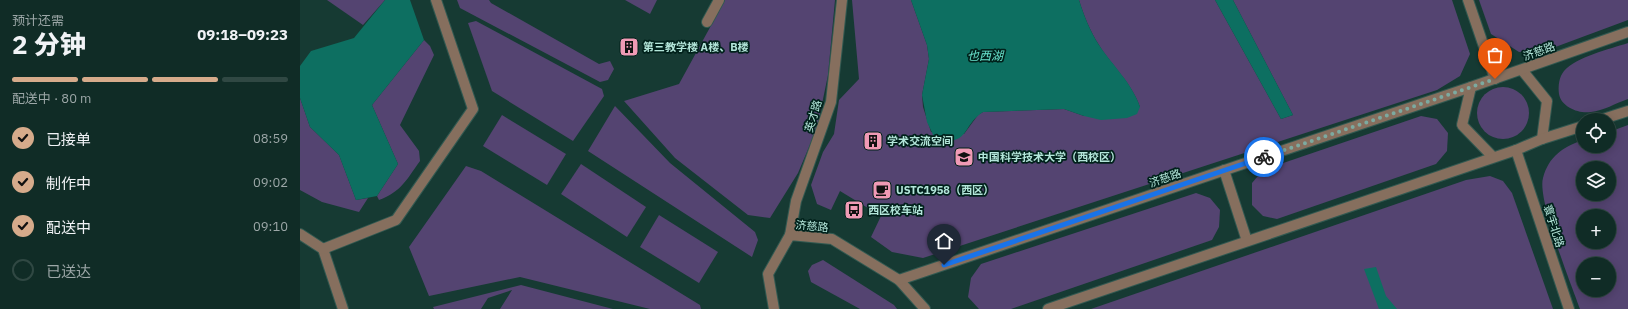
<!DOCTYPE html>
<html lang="zh">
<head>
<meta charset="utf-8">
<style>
	body { margin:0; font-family:"IBM Plex Sans","Noto Sans SC",sans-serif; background:#19342e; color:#f1f3f6; height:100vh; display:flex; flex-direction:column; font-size:15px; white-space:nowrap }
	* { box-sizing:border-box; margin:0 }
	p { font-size:13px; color:#9ca7a7 }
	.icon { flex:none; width:22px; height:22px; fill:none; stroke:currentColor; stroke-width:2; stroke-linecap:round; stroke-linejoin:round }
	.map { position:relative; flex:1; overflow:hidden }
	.details { display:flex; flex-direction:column; background:#102c26; width:300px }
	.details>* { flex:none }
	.buttons { position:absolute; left:1276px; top:113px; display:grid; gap:8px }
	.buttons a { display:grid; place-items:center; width:40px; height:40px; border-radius:50%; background:#102c26; box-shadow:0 2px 10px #0003,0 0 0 1px #304843; font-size:20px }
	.pin { position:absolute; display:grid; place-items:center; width:34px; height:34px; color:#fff; margin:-41px -17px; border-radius:50% 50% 50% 0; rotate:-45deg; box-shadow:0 0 4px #0007 }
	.pin .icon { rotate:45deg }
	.courier { position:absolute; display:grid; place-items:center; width:40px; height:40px; margin:-20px; border:3px solid #1a73e8; border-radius:50%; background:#fff; color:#222; box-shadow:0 1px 5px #0007 }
	.head em { font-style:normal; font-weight:800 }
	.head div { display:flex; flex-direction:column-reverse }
	.head { display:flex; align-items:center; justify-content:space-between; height:68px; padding:0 12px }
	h1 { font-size:26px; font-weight:800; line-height:30px }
	.bar { display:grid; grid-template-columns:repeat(4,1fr); gap:6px 4px; align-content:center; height:48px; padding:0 12px }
	.bar i { height:5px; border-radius:3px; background:#304843 }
	.bar .current { background:#d6ab8b }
	.bar p { grid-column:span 4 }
	ol { padding:0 12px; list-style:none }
	li { display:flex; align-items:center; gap:12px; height:44px }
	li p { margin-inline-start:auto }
	li .icon { padding:4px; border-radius:50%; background:#d6ab8b; color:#111; stroke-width:4 }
	li:last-child { color:#9ca7a7 }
	li i { width:22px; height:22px; border:2px solid #304843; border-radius:50% }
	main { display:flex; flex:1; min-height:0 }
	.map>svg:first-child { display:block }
	.green { fill:#544471; fill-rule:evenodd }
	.water { fill:#0d6f61 }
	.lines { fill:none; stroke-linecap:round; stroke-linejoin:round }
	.minor-casing { stroke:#325951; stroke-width:12 }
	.minor { stroke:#866f5e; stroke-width:10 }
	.done { stroke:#7caaa0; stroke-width:4; stroke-dasharray:0 7.2 }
	.route { stroke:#1a73e8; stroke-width:5 }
	.labels { text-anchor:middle; stroke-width:3.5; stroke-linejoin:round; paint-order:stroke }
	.poi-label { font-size:11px; font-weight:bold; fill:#b3e6da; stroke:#00211b; text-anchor:start }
	.street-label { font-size:11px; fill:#b3e6da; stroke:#00211b }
	.water-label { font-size:12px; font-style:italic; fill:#68e3cd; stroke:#00211b }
</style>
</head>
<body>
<main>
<section class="details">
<div class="head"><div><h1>2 分钟</h1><p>预计还需</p></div><em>09:18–09:23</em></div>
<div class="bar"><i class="current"></i><i class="current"></i><i class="current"></i><i></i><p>配送中 · 80 m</p></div>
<ol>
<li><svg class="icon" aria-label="check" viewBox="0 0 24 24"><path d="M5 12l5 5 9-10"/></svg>已接单<p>08:59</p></li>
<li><svg class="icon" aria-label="check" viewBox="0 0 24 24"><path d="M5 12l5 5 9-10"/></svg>制作中<p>09:02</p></li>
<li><svg class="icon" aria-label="check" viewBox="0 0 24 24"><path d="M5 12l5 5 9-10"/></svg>配送中<p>09:10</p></li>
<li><i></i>已送达</li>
</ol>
</section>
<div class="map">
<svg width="1328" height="309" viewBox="0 0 1328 309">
	<rect width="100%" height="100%" fill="#163a33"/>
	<!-- green -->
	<g class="green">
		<polygon points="27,0 85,0 63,25"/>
		<polygon points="157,0 189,0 191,3 299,64 310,61 314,69 308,80 300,82 160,8"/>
		<polygon points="325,0 357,0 350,14"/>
		<polygon points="425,0 535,0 528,75 517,128 498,173 470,218 448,215 375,158 324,101 379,84"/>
		<path d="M552 0H611L627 45 629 59 622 95 623 107 631 132 664 134 678 115 683 112 764 109 784 116 840 107C832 83 812 66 799 45 790 31 784 16 779 0H915L981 119 993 115 933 0H1152L1170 54 1160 76 1137 90 623 258 592 252 571 237 581 216 540 191 531 210 517 204 511 185 523 152 534 134 539 100 559 79Z"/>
		<polygon points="1179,0 1328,0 1328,20 1250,49 1219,52 1191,34"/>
		<polygon points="176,21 302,89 304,96 273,141 192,91 168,23"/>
		<path d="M124 40 130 46 134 55 100 125 119 151 120 161C107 179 101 192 79 200L77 196 98 164 72 105Z"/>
		<path d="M1328 43V99C1316 103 1303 111 1291 112 1279 114 1261 107 1259 94 1258 86 1259 77 1264 71 1276 57 1310 49 1328 43Z"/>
		<circle cx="1203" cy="113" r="26"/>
		<polygon points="0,98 10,127 39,155 56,200 68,198 59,212 22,202 0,190"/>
		<polygon points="315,106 370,163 455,232 458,240 452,257 288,151"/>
		<polygon points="202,115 266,154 247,185 183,146"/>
		<polygon points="1121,116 1137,119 1148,133 1147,151 1136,164 977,219 963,216 952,205 952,183 963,170"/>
		<path d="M1328 125V309H1280C1271 284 1237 199 1243 178 1249 156 1263 147 1283 140V146H1309V132ZM1283 168H1309V194H1283ZM1283 216H1309V242H1283ZM1283 264H1309V290H1283Z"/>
		<polygon points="281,164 346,207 327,237 261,194"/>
		<polygon points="166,166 181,171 400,305 401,309 350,309 220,277 129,296 109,247"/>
		<polygon points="1190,176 1203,181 1212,193 1253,309 791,309 1166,180"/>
		<polygon points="896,193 910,198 920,210 919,227 912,240 711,309 679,309 668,297 671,278 681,264"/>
		<polygon points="359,215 418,252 399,283 340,247"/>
		<polygon points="523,260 594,305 597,309 560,309 511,282 508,271 512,265"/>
		<polygon points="221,285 313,309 200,309 212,290 188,298 181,309 134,309 133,307"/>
	</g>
	<!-- water -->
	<g class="water">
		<polygon points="85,0 110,0 124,40 72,105 98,164 77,196 56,200 39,155 10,127 0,98 0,66 11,51 54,38"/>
		<path d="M611 0H779C784 16 790 31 799 45 813 66 832 83 840 107L837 114 827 118 801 120 784 116 764 109 683 112C661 126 670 147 635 139L627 122 622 95 629 59 627 45Z"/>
		<polygon points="915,0 933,0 993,115 981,119"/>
		<polygon points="1076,267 1086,296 1097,309 1079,309 1064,269"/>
	</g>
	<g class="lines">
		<defs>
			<g id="minor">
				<polyline points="1168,0 1195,79"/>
				<polyline points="407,22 419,0"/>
				<polyline points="1222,70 1247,101 1242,139"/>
				<polyline points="1171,87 1162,125 1193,157"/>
				<polyline points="1300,120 1328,111"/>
				<polyline points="1216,150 1269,309"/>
				<polyline points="924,170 947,241"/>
				<polyline points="0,234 23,249 43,309"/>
				<polyline points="490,235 496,201 531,102 542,0"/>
				<polyline points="23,249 96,220 173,109 136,0"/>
				<polyline points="599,280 625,309"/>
				<polyline points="474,309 468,274 490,235 532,239 599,280 1171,87 1328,32"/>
				<polyline points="748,309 1216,150 1242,139 1283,126"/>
			</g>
		</defs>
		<!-- minor casing -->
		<use href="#minor" class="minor-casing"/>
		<!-- minor -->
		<use href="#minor" class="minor"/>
	</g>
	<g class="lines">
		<!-- done -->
		<polyline class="done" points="964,157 1195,79"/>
		<!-- route -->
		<polyline class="route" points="644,265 964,157"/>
	</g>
	<!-- icons -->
	<defs>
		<symbol id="building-square" viewBox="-11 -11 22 22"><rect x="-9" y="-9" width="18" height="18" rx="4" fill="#f09ab5" stroke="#00211b"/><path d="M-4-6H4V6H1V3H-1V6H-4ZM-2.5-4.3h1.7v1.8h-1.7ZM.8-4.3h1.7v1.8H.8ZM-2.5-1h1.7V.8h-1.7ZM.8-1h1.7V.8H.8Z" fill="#111"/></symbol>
		<symbol id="university-square" viewBox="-11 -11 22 22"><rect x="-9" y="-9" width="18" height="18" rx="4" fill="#f09ab5" stroke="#00211b"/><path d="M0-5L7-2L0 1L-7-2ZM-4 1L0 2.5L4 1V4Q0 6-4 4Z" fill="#111"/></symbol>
		<symbol id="cafe-square" viewBox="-11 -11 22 22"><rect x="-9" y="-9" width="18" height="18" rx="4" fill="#f09ab5" stroke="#00211b"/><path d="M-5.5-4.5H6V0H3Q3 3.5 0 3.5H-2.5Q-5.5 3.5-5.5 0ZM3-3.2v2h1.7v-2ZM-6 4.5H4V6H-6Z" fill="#111"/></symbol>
		<symbol id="bus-square" viewBox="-11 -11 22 22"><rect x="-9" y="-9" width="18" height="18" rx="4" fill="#f09ab5" stroke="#00211b"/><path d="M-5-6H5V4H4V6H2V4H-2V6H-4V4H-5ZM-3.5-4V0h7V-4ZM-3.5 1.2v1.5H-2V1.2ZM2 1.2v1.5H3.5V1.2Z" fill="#111"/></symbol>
	</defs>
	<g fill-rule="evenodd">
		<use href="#building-square" x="318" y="36" width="22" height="22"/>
		<use href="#building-square" x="562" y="130" width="22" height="22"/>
		<use href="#university-square" x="653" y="146" width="22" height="22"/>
		<use href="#cafe-square" x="571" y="179" width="22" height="22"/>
		<use href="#bus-square" x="543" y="199" width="22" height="22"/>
	</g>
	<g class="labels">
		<!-- poi labels -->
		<g class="poi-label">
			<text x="343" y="51">第三教学楼 A楼、B楼</text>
			<text x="587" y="145">学术交流空间</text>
			<text x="678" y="161">中国科学技术大学（西校区）</text>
			<text x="596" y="194">USTC1958（西区）</text>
			<text x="568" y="214">西区校车站</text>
		</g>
		<!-- street labels -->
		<g class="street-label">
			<text transform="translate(1239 51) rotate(-20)" y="4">济慈路</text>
			<text transform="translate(513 116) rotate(-73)" y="4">英才路</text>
			<text transform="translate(865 178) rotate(-19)" y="4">济慈路</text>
			<text transform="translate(512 226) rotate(5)" y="4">济慈路</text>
			<text transform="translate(1254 226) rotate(72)" y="4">寰宇北路</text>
		</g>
		<!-- water labels -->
		<g class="water-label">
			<text x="685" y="60">也西湖</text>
		</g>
	</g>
</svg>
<div class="buttons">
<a><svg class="icon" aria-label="locate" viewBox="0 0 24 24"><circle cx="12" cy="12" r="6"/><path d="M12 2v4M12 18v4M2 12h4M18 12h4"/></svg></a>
<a><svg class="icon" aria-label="layers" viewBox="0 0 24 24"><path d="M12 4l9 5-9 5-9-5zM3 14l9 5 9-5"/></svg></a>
<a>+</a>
<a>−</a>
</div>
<div class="pin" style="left:1195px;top:79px;background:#ea580c"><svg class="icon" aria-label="bag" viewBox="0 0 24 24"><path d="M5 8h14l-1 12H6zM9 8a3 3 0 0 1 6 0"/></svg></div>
<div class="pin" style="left:644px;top:265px;background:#1f2937"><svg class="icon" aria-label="home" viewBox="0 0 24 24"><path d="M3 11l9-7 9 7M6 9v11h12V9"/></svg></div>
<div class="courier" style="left:964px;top:157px"><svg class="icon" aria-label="bike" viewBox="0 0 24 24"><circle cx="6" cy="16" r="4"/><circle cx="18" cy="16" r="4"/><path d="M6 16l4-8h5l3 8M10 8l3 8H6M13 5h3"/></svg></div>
</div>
</main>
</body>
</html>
